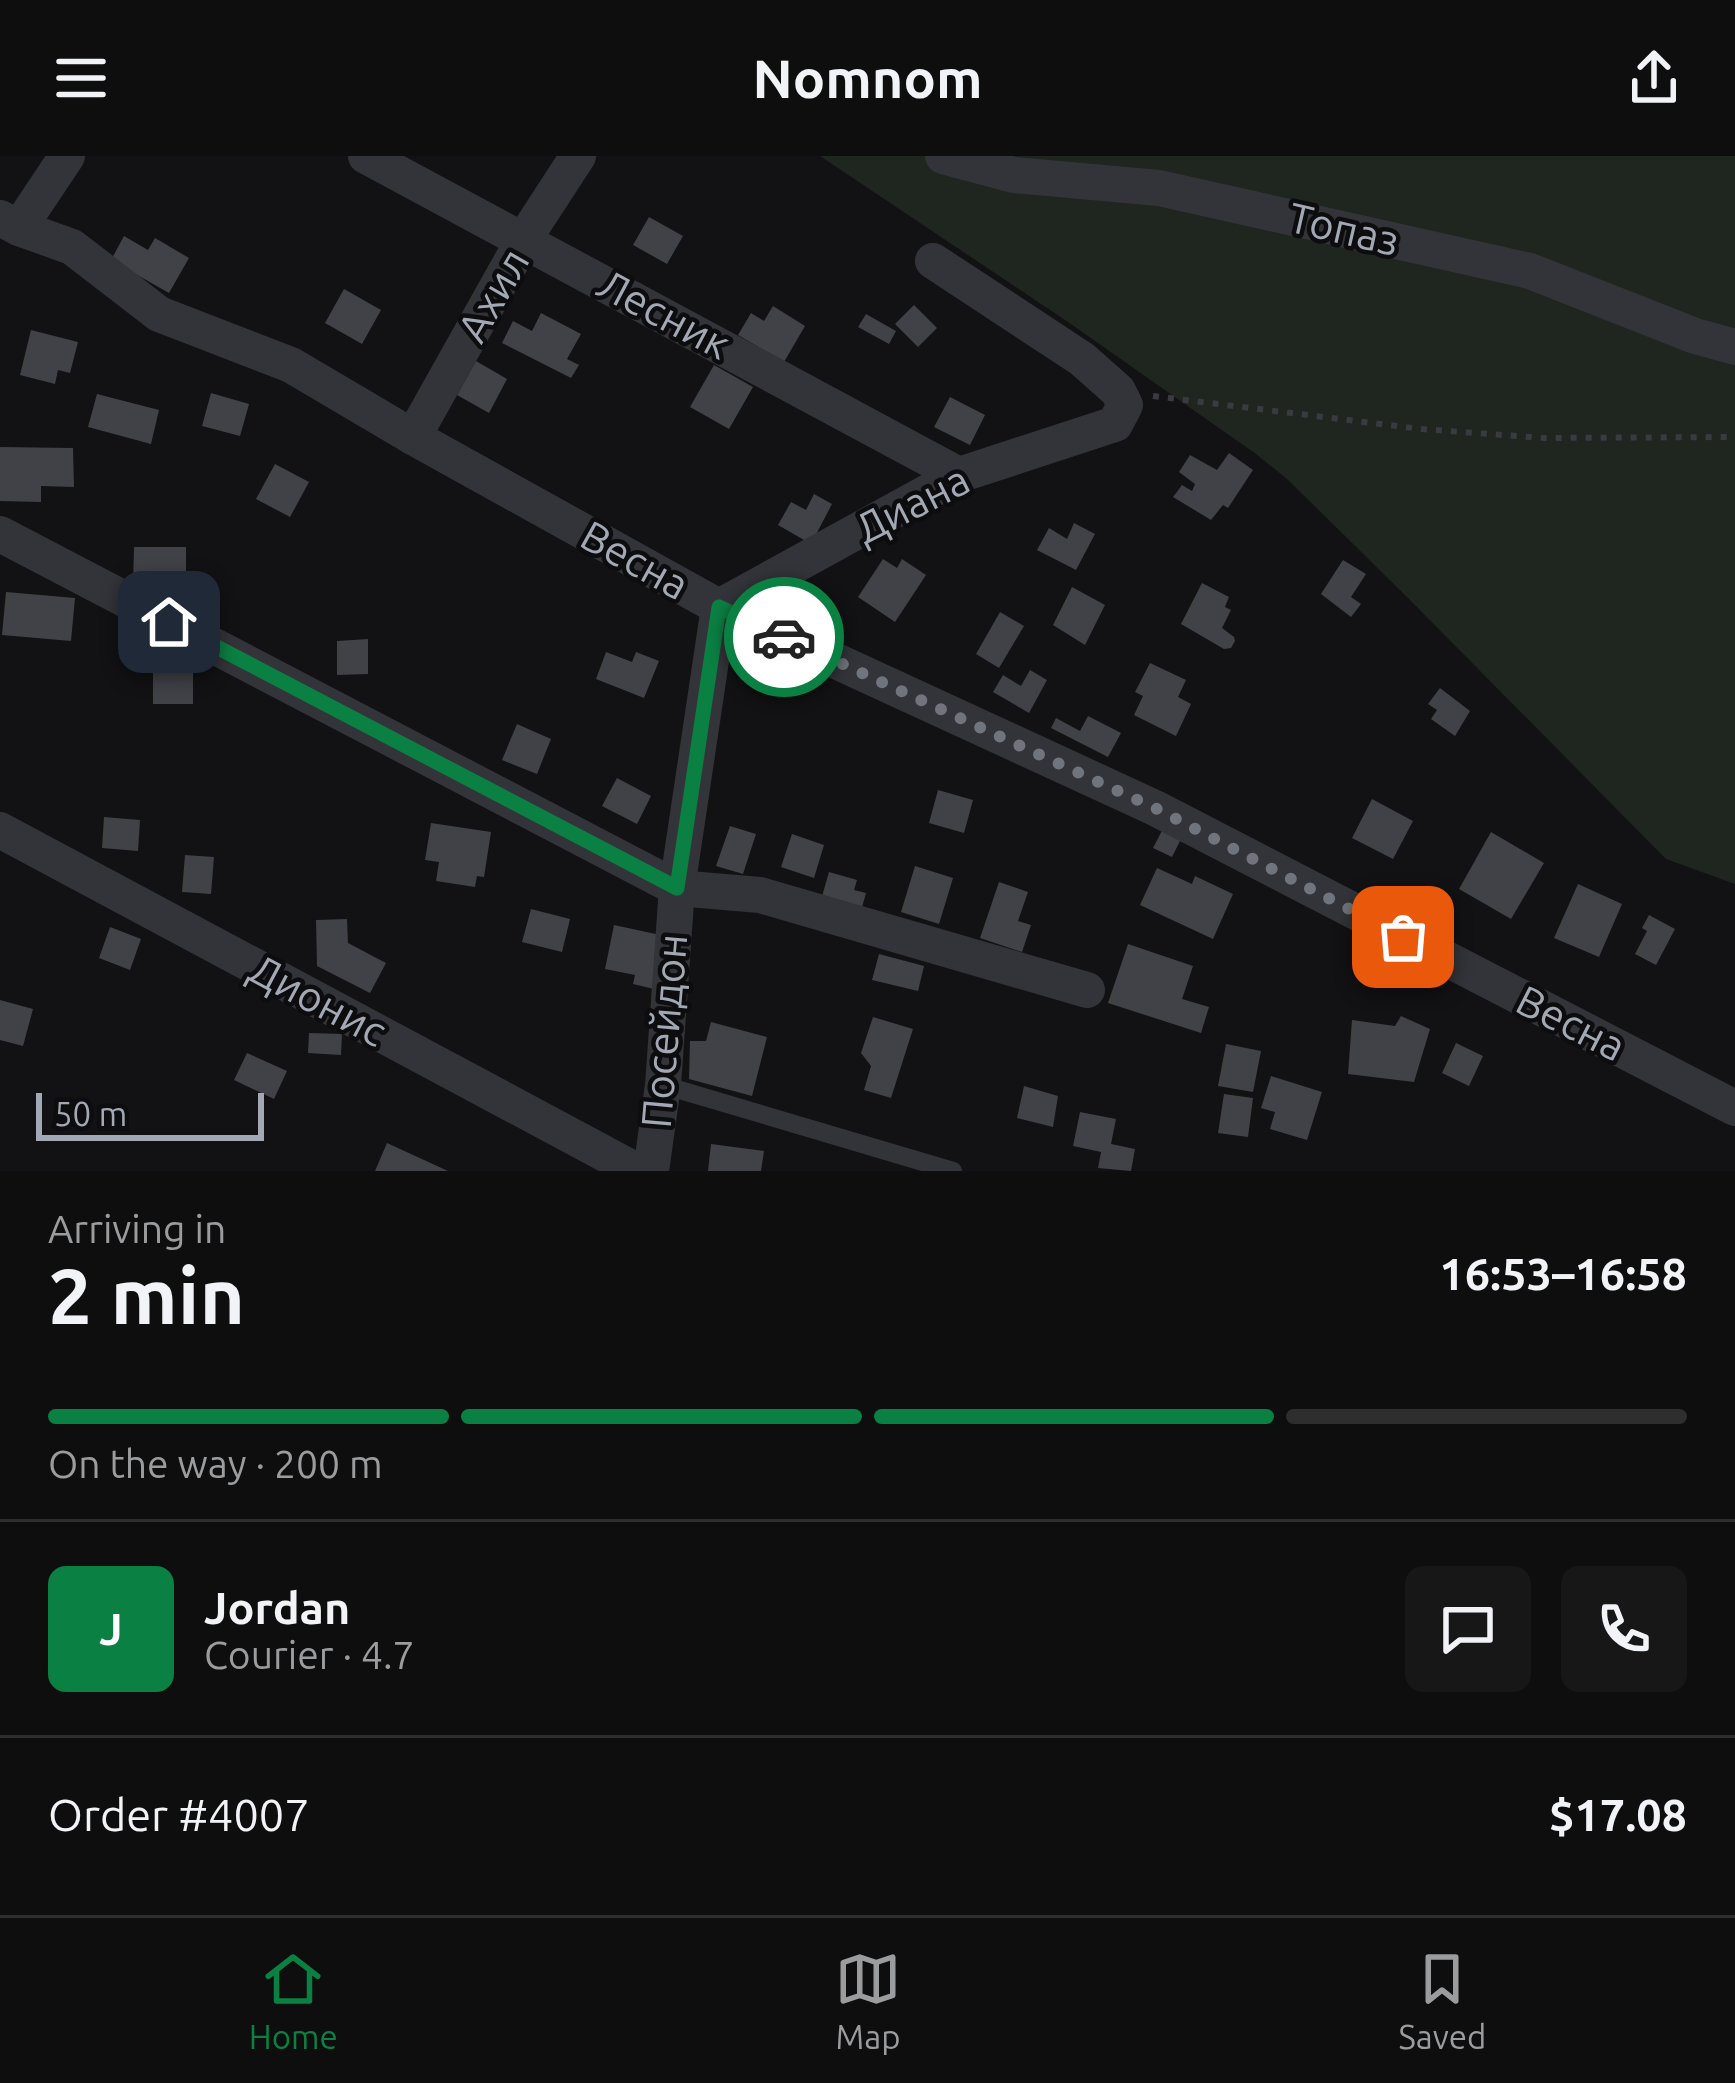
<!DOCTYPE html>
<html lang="en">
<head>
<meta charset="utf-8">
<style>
	body { margin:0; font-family:Ubuntu,sans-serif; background:#171718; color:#f1f3f6; height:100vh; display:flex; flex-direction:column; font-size:45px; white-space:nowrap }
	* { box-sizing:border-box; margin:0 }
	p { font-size:39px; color:#9b9c9e }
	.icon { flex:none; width:66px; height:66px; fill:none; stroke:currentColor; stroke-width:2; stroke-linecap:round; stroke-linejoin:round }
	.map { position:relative; height:1015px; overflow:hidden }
	.panel { display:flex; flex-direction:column; background:#0e0e0f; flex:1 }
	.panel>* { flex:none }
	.scale { position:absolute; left:36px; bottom:30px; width:228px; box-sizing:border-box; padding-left:12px; border:6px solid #a3a9b4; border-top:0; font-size:33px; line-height:42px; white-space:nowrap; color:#a3a9b4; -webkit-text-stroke:9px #0d0d0f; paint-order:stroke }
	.pin { position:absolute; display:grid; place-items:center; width:102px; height:102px; color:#fff; margin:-51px; border-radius:24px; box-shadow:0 6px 18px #0006 }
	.courier { position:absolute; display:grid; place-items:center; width:120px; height:120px; margin:-60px; border:9px solid #0b8043; border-radius:50%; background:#fff; color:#222; box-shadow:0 3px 15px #0007 }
	.summary em { font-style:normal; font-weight:700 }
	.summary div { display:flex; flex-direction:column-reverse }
	.summary { display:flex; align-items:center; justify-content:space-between; height:204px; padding:0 48px }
	h1 { font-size:78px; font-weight:700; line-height:90px }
	.bar { display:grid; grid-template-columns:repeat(4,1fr); gap:18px 12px; align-content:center; height:144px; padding:0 48px }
	.bar i { height:15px; border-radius:9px; background:#2e2e2f }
	.bar .selected { background:#0b8043 }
	.bar p { grid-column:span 4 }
	.line { display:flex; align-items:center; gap:30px; padding:0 48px; border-top:3px solid #2e2e2f }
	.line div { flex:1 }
	.round { display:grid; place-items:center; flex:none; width:126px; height:126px; border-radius:18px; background:#171718 }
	header { display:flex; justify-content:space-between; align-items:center; height:156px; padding:0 48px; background:#0e0e0f; font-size:54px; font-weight:700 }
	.menu { display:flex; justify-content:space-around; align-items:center; height:168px; border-top:3px solid #2e2e2f; background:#0e0e0f; font-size:33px; color:#9b9c9e }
	.menu a { display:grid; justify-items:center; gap:6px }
	.menu .selected { color:#0b8043 }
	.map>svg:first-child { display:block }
	.green { fill:#1e261f }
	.building { fill:#414247 }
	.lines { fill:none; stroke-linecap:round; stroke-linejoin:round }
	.path { stroke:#393b40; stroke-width:6; stroke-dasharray:6 9; stroke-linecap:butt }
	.lane { stroke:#333439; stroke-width:18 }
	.street { stroke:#333439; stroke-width:36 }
	.done { stroke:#70747c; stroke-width:12; stroke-dasharray:0 21.6 }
	.route { stroke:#0b8043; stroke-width:15 }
	.labels { text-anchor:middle; stroke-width:9; stroke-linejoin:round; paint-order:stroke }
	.street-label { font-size:42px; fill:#a3a9b4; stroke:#0d0d0f }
</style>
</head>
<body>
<header><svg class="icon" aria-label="menu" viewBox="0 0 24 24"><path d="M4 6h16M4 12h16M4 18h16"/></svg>Nomnom<svg class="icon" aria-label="share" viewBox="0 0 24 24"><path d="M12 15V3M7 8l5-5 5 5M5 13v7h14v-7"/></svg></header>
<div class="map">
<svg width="1735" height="1015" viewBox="0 0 1735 1015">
	<rect width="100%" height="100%" fill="#121214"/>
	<!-- green -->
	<polygon class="green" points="820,0 1735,0 1735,728 1666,703 1407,441 1287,323 1256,298 1068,166"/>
	<!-- building -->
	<g class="building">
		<polygon points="649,61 683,80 667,108 633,89"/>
		<polygon points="124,80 148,94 155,82 189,102 169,137 111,104"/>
		<polygon points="344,133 381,154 362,188 325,167"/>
		<polygon points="914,149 937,172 918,191 895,168"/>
		<polygon points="773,150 805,170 784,206 738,179 751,157 764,165"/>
		<polygon points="541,157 581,178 567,203 579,209 571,222 502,187 513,165 532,175"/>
		<polygon points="866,158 896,175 889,188 858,171"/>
		<polygon points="31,174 78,186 70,217 58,214 55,228 20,219"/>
		<polygon points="476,205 507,223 489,257 457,239"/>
		<polygon points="714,209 753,231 729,273 690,251"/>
		<polygon points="211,237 249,248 240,280 202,270"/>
		<polygon points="97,238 159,254 151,288 88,271"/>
		<polygon points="950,241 985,259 970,289 934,271"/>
		<polygon points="0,291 73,292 74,331 41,330 41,346 0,345"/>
		<polygon points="1229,297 1253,314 1228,352 1223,349 1211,364 1173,341 1182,329 1192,335 1195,328 1179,316 1190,299 1217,314"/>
		<polygon points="275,308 309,326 290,361 256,343"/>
		<polygon points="814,338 832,348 811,388 778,369 791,346 806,354"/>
		<polygon points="1074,367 1095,378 1076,414 1037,394 1049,372 1067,383"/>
		<polygon points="134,391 186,391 186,430 133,430"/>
		<polygon points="883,403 897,412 902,403 926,419 895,466 858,441"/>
		<polygon points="1343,404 1366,418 1351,441 1361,448 1351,461 1321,438"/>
		<polygon points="1202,427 1229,441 1225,451 1231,454 1222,472 1234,481 1235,485 1231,492 1224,493 1181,468"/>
		<polygon points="1072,431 1105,449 1085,489 1053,469"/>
		<polygon points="6,436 75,442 71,485 2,479"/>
		<polygon points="1000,456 1024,470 999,512 976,498"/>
		<polygon points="368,483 368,518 337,519 337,485"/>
		<polygon points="606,496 632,506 636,496 659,505 644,542 596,523"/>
		<polygon points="1150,507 1186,524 1178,541 1191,548 1176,580 1134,559 1143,540 1135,536"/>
		<polygon points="153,512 193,513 193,548 153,548"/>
		<polygon points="1030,514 1047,524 1029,557 993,536 1003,519 1021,530"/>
		<polygon points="1440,532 1470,555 1455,580 1431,563 1437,554 1428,548"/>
		<polygon points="1088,560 1121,577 1108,601 1051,572 1056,562 1080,575"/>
		<polygon points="517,568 551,583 537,618 502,604"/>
		<polygon points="617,622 651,640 637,668 602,650"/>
		<polygon points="938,634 973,644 964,677 929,667"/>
		<polygon points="1372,643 1413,665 1393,703 1352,682"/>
		<polygon points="104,661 140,664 138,695 102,692"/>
		<polygon points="431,667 491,676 484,721 477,720 475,731 436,725 439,706 425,704"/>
		<polygon points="1166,667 1184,677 1172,701 1153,692"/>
		<polygon points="730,670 756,678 743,718 716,710"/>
		<polygon points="1491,676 1544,707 1511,763 1459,733"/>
		<polygon points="792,678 824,689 814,722 781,711"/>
		<polygon points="185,699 214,701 211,738 182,736"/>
		<polygon points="915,710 953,722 939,768 901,756"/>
		<polygon points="1157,712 1192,728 1195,720 1233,738 1213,783 1140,749"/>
		<polygon points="829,716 857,724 854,734 866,737 861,755 821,744"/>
		<polygon points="999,726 1028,736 1018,765 1031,769 1022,796 980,782"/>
		<polygon points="1578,728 1622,748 1599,801 1554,782"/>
		<polygon points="531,753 570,763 562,796 522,786"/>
		<polygon points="1649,759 1675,773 1656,809 1635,798 1647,775 1642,772"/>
		<polygon points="347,763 348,787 386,807 370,837 317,810 316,764"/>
		<polygon points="614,769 665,780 654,833 633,828 635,819 605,813"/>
		<polygon points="110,771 141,783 130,814 99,802"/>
		<polygon points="1128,788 1193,810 1182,843 1209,851 1201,877 1108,847"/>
		<polygon points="879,798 924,810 918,835 872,824"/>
		<polygon points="0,844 33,853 23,890 0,884"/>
		<polygon points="1401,860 1430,873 1414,926 1348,918 1352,864 1395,870"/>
		<polygon points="873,861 913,873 891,942 864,934 871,910 861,897"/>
		<polygon points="711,866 767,881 752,940 689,923 690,885 706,885"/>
		<polygon points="309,877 342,878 341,899 308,897"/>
		<polygon points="1456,887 1483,900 1469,930 1442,917"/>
		<polygon points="1226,888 1261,895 1253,936 1218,930"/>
		<polygon points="247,897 287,915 274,943 234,924"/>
		<polygon points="1271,920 1322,936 1307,984 1270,973 1275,956 1261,952"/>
		<polygon points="1024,930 1058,940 1053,971 1017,962"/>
		<polygon points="1224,938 1253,942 1248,981 1218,977"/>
		<polygon points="1080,956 1116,963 1111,988 1135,993 1131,1015 1098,1012 1101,996 1073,990"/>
		<polygon points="387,987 448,1015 375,1015"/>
		<polygon points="711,988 764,995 761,1015 708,1015"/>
	</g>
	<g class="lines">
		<!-- path -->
		<polyline class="path" points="1153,240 1421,273 1544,282 1735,281"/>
		<!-- lane -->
		<polyline class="lane" points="663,929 953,1015"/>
		<!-- street -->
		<g class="street">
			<polyline points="366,0 959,319"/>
			<polyline points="943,0 1014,19 1159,32 1530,115 1695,180 1735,191"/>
			<polyline points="0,62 19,72 72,91 159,158 291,209 413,281 719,451 1155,652 1735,952"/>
			<polyline points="19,72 67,0"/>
			<polyline points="413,281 524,83 578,0"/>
			<polyline points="0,378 677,732 760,739 1087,834"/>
			<polyline points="0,674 637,1015"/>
			<polyline points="651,1015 663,929 677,732 719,451 959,319 1115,268 1125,249 1118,235 1082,203 933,105"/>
		</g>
	</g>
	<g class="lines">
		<!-- done -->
		<polyline class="done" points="784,481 1155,652 1403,781"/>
		<!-- route -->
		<polyline class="route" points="169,466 677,732 719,451 784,481"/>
	</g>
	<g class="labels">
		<!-- street labels -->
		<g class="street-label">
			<text transform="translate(1344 73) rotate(13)" y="15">Топаз</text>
			<text transform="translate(493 139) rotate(-60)" y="15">Ахил</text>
			<text transform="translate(664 158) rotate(28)" y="15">Лесник</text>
			<text transform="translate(912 348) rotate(-27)" y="15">Диана</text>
			<text transform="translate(635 404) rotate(29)" y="15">Весна</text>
			<text transform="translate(318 844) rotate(28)" y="15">Дионис</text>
			<text transform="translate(1571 867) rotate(27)" y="15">Весна</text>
			<text transform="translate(664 875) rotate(-85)" y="15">Посейдон</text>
		</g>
	</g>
</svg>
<div class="scale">50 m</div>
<div class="pin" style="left:1403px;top:781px;background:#ea580c"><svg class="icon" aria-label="bag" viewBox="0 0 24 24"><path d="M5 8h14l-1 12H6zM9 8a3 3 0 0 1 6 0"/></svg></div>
<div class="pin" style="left:169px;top:466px;background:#1f2937"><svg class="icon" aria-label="home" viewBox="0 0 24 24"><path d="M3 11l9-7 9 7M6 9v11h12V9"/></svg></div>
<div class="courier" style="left:784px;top:481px"><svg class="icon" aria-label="car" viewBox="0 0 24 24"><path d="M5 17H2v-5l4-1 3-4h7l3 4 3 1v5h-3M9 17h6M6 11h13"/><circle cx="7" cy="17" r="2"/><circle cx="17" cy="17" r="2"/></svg></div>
</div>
<section class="panel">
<div class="summary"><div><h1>2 min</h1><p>Arriving in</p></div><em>16:53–16:58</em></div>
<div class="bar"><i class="selected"></i><i class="selected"></i><i class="selected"></i><i></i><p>On the way · 200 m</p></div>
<div class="line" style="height:216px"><b class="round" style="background:#0b8043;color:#fff">J</b><div><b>Jordan</b><p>Courier · 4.7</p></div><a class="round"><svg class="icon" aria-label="chat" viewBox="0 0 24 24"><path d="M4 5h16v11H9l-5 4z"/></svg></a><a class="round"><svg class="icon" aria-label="phone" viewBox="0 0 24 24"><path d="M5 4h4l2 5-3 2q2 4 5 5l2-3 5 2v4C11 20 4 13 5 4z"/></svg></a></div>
<div class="line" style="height:156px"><div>Order #4007</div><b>$17.08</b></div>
</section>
<nav class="menu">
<a class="selected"><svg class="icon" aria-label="home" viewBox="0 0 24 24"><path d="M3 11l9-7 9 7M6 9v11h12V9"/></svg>Home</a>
<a><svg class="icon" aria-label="map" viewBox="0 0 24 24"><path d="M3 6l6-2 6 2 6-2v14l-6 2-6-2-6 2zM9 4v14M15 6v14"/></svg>Map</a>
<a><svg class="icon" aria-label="saved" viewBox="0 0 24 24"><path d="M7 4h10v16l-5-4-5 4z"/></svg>Saved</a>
</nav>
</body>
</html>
